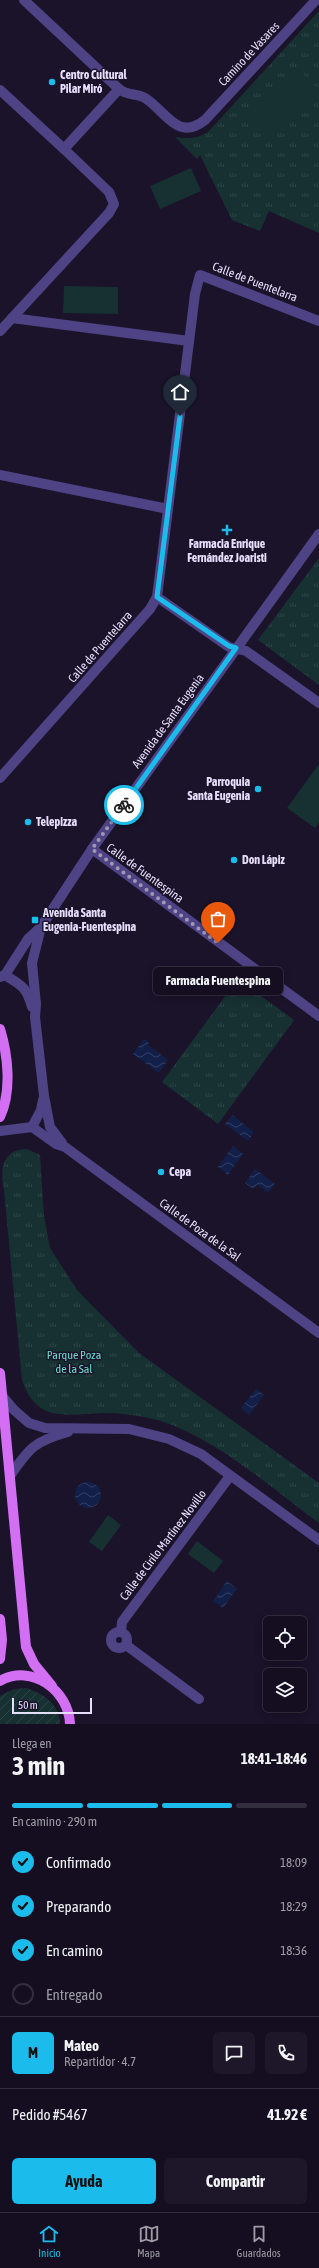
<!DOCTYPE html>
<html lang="es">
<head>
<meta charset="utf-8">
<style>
	body { margin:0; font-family:"Asap Condensed",sans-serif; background:#1d1729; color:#f1f3f6; height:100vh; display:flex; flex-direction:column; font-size:15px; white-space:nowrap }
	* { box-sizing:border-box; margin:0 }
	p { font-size:13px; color:#9d9ca5 }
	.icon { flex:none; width:22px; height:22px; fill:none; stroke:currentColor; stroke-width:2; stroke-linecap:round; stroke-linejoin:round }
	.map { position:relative; height:1724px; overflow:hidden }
	.side { display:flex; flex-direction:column; background:#140e20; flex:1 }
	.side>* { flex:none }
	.tools { position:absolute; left:263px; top:1616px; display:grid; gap:8px }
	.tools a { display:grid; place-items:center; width:44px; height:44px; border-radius:6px; background:#140e20; box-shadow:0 2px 10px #0003,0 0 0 1px #332e3e; font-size:20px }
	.scale { position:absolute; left:12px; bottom:10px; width:80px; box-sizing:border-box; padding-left:4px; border:2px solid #e6dffc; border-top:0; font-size:11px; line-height:14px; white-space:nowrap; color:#e6dffc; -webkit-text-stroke:3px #1a132a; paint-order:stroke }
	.pin { position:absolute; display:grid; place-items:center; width:34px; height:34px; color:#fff; margin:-41px -17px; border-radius:50% 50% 50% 0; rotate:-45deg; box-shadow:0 0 4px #0007 }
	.pin .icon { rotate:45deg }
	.courier { position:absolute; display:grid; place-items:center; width:40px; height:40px; margin:-20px; border:3px solid #1bbcec; border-radius:50%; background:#fff; color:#222; box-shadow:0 1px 5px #0007 }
	.bubble { position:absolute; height:28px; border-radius:6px; background:#140e20; box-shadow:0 2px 10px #0003,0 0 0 1px #332e3e; font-size:13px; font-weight:700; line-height:28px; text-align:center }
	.headline em { font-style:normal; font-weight:700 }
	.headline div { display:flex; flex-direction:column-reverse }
	.headline { display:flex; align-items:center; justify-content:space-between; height:68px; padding:0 12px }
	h1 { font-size:26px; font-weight:700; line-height:30px }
	.bar { display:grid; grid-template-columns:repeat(4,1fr); gap:6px 4px; align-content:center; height:48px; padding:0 12px }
	.bar i { height:5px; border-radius:3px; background:#332e3e }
	.bar .active { background:#1bbcec }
	.bar p { grid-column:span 4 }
	.line { display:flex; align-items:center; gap:10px; padding:0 12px; border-top:1px solid #332e3e }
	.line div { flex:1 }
	.round { display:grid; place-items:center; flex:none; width:42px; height:42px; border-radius:6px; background:#1d1729 }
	ol { padding:0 12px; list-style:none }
	li { display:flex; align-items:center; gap:12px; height:44px }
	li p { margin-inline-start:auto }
	li .icon { padding:4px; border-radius:50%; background:#1bbcec; color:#111; stroke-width:4 }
	li:last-child { color:#9d9ca5 }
	li i { width:22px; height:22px; border:2px solid #332e3e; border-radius:50% }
	.cta { display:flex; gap:8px; margin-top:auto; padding:8px 12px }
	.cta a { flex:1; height:46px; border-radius:6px; background:#1bbcec; color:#111; font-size:16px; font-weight:700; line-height:46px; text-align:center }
	.cta a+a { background:#1d1729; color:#f1f3f6 }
	.tabs { display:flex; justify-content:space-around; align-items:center; height:56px; border-top:1px solid #332e3e; background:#140e20; font-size:11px; color:#9d9ca5 }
	.tabs a { display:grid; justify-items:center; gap:2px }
	.tabs .active { color:#1bbcec }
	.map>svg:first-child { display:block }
	.park { fill:url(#park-tufts) }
	.garden { fill:url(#garden-furrows) }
	.pitch { fill:#173133 }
	.water { fill:url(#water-waves) }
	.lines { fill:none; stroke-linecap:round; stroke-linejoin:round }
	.minor { stroke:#4e4385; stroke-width:10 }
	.major { stroke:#d36ff3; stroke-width:10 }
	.done { stroke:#9f98b2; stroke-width:4; stroke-dasharray:0 7.2 }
	.route { stroke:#1bbcec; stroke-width:5 }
	.poi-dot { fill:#1bbcec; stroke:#1a132a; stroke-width:1.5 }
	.labels { text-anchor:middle; stroke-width:3; stroke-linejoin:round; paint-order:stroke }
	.street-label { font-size:12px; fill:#e6dffc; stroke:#1a132a }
	.poi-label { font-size:12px; font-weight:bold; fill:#e6dffc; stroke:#1a132a; text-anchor:start }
	.park-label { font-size:12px; fill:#6fd8cb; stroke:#1a132a }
</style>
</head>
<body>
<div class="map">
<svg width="319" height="1724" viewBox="0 0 319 1724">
	<defs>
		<pattern id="park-tufts" width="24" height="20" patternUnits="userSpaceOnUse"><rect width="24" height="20" fill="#173133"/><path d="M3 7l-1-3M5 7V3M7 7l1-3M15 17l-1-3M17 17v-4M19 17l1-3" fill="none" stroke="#2e4547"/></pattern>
		<pattern id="garden-furrows" width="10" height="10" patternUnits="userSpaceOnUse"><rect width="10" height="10" fill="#173133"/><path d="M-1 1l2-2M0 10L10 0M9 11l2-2" fill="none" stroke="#2e4547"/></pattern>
		<pattern id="water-waves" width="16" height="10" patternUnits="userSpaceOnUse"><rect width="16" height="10" fill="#122049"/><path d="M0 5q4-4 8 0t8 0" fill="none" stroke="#344064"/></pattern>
	</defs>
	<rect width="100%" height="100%" fill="#1a132a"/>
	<!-- park -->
	<g class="park">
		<path d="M319 11V233L269 211 260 231 232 220 200 155 197 159 175 137C188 139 196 139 208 132Z"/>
		<polygon points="319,558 319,685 258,640"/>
		<polygon points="238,979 294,1020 218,1124 162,1082"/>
		<path d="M27 1149 40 1155 44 1216 50 1248 77 1290 139 1353 319 1483V1523C272 1488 206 1430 149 1418 135 1415 120 1413 104 1413 66 1414 37 1424 22 1380L4 1190C0 1170 1 1150 27 1149Z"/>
	</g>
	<!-- garden -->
	<path class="garden" d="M26 1688C42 1693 60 1704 60 1724H0V1696L14 1689Z"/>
	<!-- pitch -->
	<g class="pitch">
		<polygon points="295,67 319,90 273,136 250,112"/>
		<polygon points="191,168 201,191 160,209 150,186"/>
		<polygon points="64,286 118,287 118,314 63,313"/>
		<polygon points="319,764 319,822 315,828 287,808"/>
		<polygon points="108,1515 121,1525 102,1551 89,1542"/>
		<polygon points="197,1541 223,1561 214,1573 188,1554"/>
	</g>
	<!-- water -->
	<g class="water">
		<polygon points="144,1039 149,1042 148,1045 168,1060 159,1073 133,1054"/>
		<polygon points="232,1115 254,1132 248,1141 225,1124"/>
		<polygon points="233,1146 243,1154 228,1175 218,1167"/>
		<polygon points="255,1169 275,1184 268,1193 257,1185 253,1189 245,1183"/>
		<polygon points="256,1389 264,1395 249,1415 241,1408"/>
		<circle cx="88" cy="1495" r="13"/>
		<polygon points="227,1581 237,1589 223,1608 213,1601"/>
	</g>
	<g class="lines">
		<!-- minor -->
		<g class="minor">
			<path d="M119 89C127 96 137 93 145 98 166 111 177 142 205 120L316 0"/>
			<polyline points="0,90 64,149 119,89 24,0"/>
			<polyline points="12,318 189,341"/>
			<polyline points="0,331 109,213 114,204 109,192 64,149"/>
			<polyline points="0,475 168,509"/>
			<polyline points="157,597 229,647 246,651 319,703"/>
			<polyline points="0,778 150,609 157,597 195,294 200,275 319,321"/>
			<polyline points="92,849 319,1016"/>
			<polyline points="41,927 32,963 36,1004 35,1017 44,1096 50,1127 62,1143"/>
			<path d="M5 975C22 986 26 986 32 1007"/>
			<polyline points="0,977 5,975 28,939 41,927 92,849 319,534"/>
			<polyline points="32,1127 41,1110 43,1100"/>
			<polyline points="0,1131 32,1127 56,1144 65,1147 319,1333"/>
			<polyline points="3,1397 14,1410 29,1423 45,1428 129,1429 169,1439 201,1454 319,1540"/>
			<path d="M10 1476C29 1448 35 1441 68 1432"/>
			<circle cx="119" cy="1640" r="8"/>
			<polyline points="121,1632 122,1622 230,1476"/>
			<polyline points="126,1645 199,1699"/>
		</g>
		<!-- major -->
		<g class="major">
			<path d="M0 1029C8 1055 12 1091 0 1117"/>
			<polyline points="0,1373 26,1647 34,1664 52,1686"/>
			<polyline points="0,1619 2,1640 0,1659"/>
			<path d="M0 1681C32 1663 69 1691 70 1724"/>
		</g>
	</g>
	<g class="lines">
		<!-- done -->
		<polyline class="done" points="124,805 92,849 218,943"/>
		<!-- route -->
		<polyline class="route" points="124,805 236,648 229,646 157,597 180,416"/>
	</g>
	<!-- markers -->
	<g class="poi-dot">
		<circle cx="52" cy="82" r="4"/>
		<path d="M225 524h4v4h4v4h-4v4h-4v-4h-4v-4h4z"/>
		<circle cx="258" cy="789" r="4"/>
		<circle cx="28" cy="822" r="4"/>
		<circle cx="234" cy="860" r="4"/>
		<rect x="31" y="916" width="8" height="8" rx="2"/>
		<circle cx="161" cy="1172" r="4"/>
	</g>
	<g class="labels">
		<!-- street labels -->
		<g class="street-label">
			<text transform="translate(249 54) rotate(-47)" y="4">Camino de Vasares</text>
			<text transform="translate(255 282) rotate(21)" y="4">Calle de Puentelarra</text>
			<text transform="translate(100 647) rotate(-49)" y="4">Calle de Puentelarra</text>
			<text transform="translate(168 721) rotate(-54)" y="4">Avenida de Santa Eugenia</text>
			<text transform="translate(145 873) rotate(36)" y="4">Calle de Fuentespina</text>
			<text transform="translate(200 1230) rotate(36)" y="4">Calle de Poza de la Sal</text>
			<text transform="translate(163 1545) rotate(-53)" y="4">Calle de Cirilo Martínez Novillo</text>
		</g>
		<!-- poi labels -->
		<g class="poi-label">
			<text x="60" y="79">Centro Cultural<tspan x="60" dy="14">Pilar Miró</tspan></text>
			<text x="227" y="548" text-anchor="middle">Farmacia Enrique<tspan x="227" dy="14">Fernández Joaristi</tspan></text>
			<text x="250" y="786" text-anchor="end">Parroquia<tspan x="250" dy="14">Santa Eugenia</tspan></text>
			<text x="36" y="826">Telepizza</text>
			<text x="242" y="864">Don Lápiz</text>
			<text x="43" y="917">Avenida Santa<tspan x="43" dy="14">Eugenia-Fuentespina</tspan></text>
			<text x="169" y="1176">Cepa</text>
		</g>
		<!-- park labels -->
		<g class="park-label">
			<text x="74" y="1359">Parque Poza<tspan x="74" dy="14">de la Sal</tspan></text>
		</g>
	</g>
</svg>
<div class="tools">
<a><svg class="icon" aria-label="locate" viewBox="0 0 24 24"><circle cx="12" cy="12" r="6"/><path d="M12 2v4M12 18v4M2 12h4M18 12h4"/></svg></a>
<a><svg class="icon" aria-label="layers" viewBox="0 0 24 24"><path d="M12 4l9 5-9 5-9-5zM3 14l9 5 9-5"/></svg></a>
</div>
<div class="scale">50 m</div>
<div class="pin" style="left:218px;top:943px;background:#ea580c"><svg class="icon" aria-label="bag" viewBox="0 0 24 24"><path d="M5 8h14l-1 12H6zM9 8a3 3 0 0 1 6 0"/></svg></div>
<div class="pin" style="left:180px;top:416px;background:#1f2937"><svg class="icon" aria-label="home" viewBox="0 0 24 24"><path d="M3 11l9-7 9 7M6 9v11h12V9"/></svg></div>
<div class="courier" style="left:124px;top:805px"><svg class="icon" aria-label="bike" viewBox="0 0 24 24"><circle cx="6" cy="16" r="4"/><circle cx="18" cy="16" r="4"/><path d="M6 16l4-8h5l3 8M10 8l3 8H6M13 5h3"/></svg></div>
<div class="bubble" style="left:153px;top:967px;width:130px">Farmacia Fuentespina</div>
</div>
<section class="side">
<div class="headline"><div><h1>3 min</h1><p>Llega en</p></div><em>18:41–18:46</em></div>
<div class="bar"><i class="active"></i><i class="active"></i><i class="active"></i><i></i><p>En camino · 290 m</p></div>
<ol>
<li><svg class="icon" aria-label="check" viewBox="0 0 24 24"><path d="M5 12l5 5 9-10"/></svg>Confirmado<p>18:09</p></li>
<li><svg class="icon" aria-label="check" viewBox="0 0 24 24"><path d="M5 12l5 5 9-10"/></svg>Preparando<p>18:29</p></li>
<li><svg class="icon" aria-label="check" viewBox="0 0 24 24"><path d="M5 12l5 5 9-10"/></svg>En camino<p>18:36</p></li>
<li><i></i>Entregado</li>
</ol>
<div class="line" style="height:72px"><b class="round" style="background:#1bbcec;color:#111">M</b><div><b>Mateo</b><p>Repartidor · 4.7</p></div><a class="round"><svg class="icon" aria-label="chat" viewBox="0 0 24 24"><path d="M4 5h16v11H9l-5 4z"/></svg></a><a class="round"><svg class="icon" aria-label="phone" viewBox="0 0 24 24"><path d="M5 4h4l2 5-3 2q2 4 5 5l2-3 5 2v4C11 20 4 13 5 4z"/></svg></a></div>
<div class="line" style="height:52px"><div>Pedido #5467</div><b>41.92 €</b></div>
<div class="cta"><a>Ayuda</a><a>Compartir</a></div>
</section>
<nav class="tabs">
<a class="active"><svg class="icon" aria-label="home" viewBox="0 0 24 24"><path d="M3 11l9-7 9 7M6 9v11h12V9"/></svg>Inicio</a>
<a><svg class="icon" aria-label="map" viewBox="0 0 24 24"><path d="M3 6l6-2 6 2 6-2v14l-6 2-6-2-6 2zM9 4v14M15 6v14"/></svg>Mapa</a>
<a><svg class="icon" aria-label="saved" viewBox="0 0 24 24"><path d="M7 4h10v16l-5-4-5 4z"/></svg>Guardados</a>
</nav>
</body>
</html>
